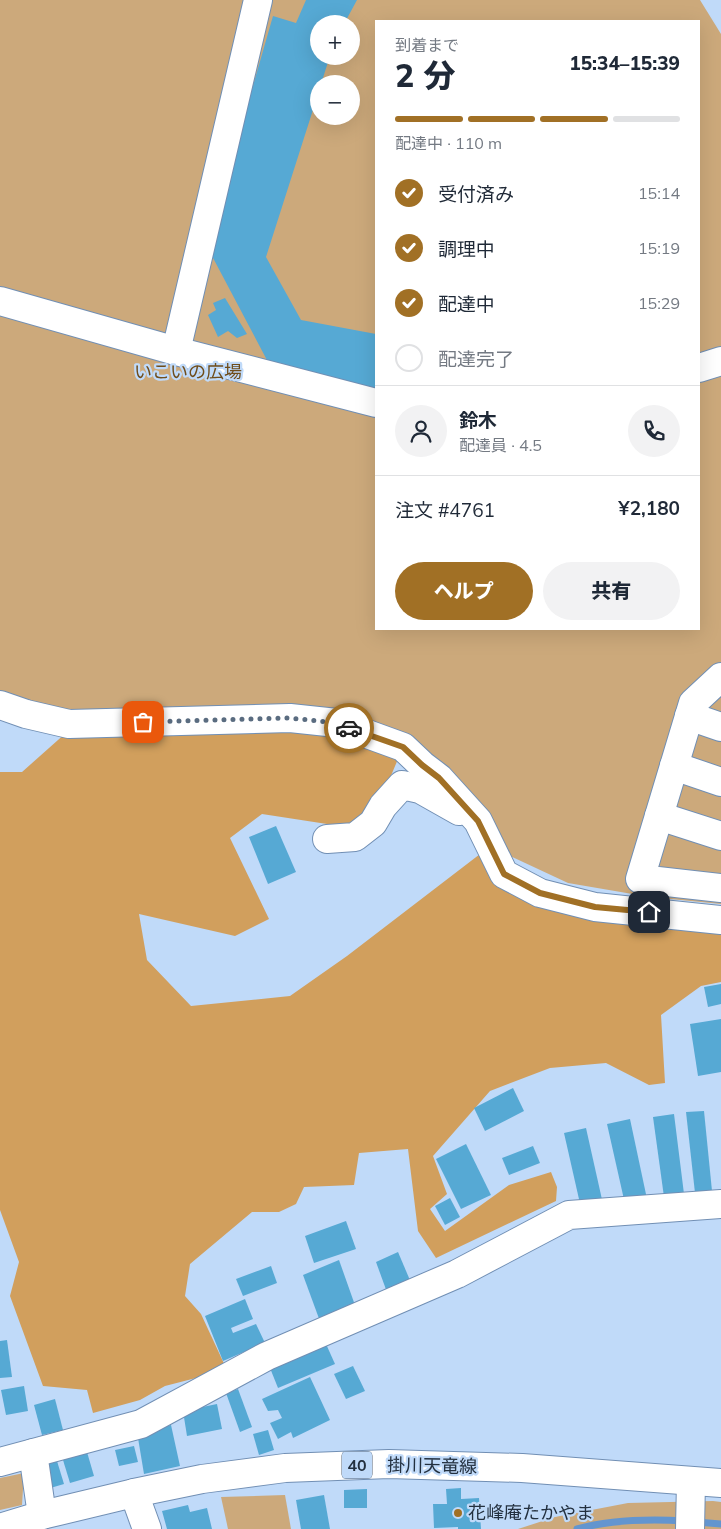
<!DOCTYPE html>
<html lang="ja">
<head>
<meta charset="utf-8">
<style>
	body { margin:0; font-family:Mulish,"Noto Sans JP",sans-serif; background:#f2f2f3; color:#1f2937; height:100vh; display:flex; flex-direction:column; font-size:19px; white-space:nowrap }
	* { box-sizing:border-box; margin:0 }
	p { font-size:16px; color:#747a83 }
	.icon { flex:none; width:28px; height:28px; fill:none; stroke:currentColor; stroke-width:2; stroke-linecap:round; stroke-linejoin:round }
	.map { position:relative; flex:1; overflow:hidden }
	.details { position:absolute; left:375px; top:20px; width:325px; height:610px; display:flex; flex-direction:column; background:#fff; border-radius:0px; box-shadow:0 5px 20px #0002 }
	.details>* { flex:none }
	.fabs { position:absolute; left:310px; top:15px; display:grid; gap:10px }
	.fabs a { display:grid; place-items:center; width:50px; height:50px; border-radius:50%; background:#fff; box-shadow:0 5px 20px #0002; font-size:25px }
	.pin { position:absolute; display:grid; place-items:center; width:42px; height:42px; color:#fff; margin:-21px; border-radius:10px; box-shadow:0 2px 8px #0006 }
	.courier { position:absolute; display:grid; place-items:center; width:50px; height:50px; margin:-25px; border:4px solid #a17025; border-radius:50%; background:#fff; color:#222; box-shadow:0 1px 6px #0007 }
	.overview em { font-style:normal; font-weight:800 }
	.overview div { display:flex; flex-direction:column-reverse }
	.overview { display:flex; align-items:center; justify-content:space-between; height:85px; padding:0 20px }
	h1 { font-size:32px; font-weight:800; line-height:38px }
	.bar { display:grid; grid-template-columns:repeat(4,1fr); gap:8px 5px; align-content:center; height:60px; padding:0 20px }
	.bar i { height:6px; border-radius:4px; background:#e0e1e3 }
	.bar .active { background:#a17025 }
	.bar p { grid-column:span 4 }
	.line { display:flex; align-items:center; gap:12px; padding:0 20px; border-top:1px solid #e0e1e3 }
	.line div { flex:1 }
	.round { display:grid; place-items:center; flex:none; width:52px; height:52px; border-radius:26px; background:#f2f2f3 }
	ol { padding:0 20px; list-style:none }
	li { display:flex; align-items:center; gap:15px; height:55px }
	li p { margin-inline-start:auto }
	li .icon { padding:5px; border-radius:50%; background:#a17025; color:#fff; stroke-width:4 }
	li:last-child { color:#747a83 }
	li i { width:28px; height:28px; border:2px solid #e0e1e3; border-radius:50% }
	.button { display:flex; gap:10px; margin-top:auto; padding:10px 20px }
	.button a { flex:1; height:58px; border-radius:30px; background:#a17025; color:#fff; font-size:20px; font-weight:800; line-height:58px; text-align:center }
	.button a+a { background:#f2f2f3; color:#1f2937 }
	.map>svg:first-child { display:block }
	.green { fill:#cca97b; fill-rule:evenodd }
	.forest { fill:#d19f5d }
	.lines { fill:none; stroke-linecap:round; stroke-linejoin:round }
	.stream { stroke:#6395cf; stroke-width:7 }
	.building { fill:#56a9d4 }
	.minor-casing { stroke:#718fb4; stroke-width:30 }
	.major-casing { stroke:#718fb4; stroke-width:30 }
	.minor { stroke:#fff; stroke-width:28 }
	.major { stroke:#fff; stroke-width:28 }
	.done { stroke:#5a6c80; stroke-width:5; stroke-dasharray:0 9 }
	.route { stroke:#a17025; stroke-width:6 }
	.poi-dot { fill:#a17025; stroke:#c0daf9; stroke-width:2 }
	.labels { text-anchor:middle; stroke-width:4.5; stroke-linejoin:round; paint-order:stroke }
	.shield { fill:#c0daf9; stroke:#526377; stroke-width:1 }
	.shield-label { font-size:16px; font-weight:bold; fill:#23303f }
	.park-label { font-size:18px; fill:#6f4d1b; stroke:#c0daf9 }
	.street-label { font-size:18px; fill:#23303f; stroke:#c0daf9 }
	.poi-label { font-size:18px; fill:#23303f; stroke:#c0daf9; text-anchor:start }
</style>
</head>
<body>
<div class="map">
<svg width="721" height="1529" viewBox="0 0 721 1529">
	<rect width="100%" height="100%" fill="#c0daf9"/>
	<!-- green -->
	<g class="green">
		<path d="M0 0H700L721 34V904L650 897 568 883 506 854 435 779 334 708H201L70 720 0 694ZM376 21H699V629H376ZM319 24H351V56H319ZM319 84H351V116H319Z"/>
		<polygon points="24,1473 22,1505 0,1510 0,1478"/>
		<polygon points="285,1495 291,1529 228,1529 221,1497"/>
		<polygon points="713,1501 721,1502 721,1529 518,1529 555,1517 628,1503"/>
	</g>
	<!-- forest -->
	<polygon class="forest" points="290,718 403,747 375,814 340,826 262,814 230,838 269,919 235,936 139,914 147,960 191,1006 290,996 347,956 484,851 540,893 721,931 721,982 701,986 661,1015 665,1083 649,1085 606,1063 550,1068 490,1091 433,1156 447,1194 430,1209 445,1231 509,1185 551,1172 557,1187 556,1201 436,1258 418,1231 408,1149 359,1153 354,1185 304,1187 296,1204 279,1212 252,1212 190,1264 185,1296 201,1314 227,1370 165,1386 140,1400 93,1413 87,1390 43,1386 10,1296 19,1262 0,1210 0,772 22,772 67,732"/>
	<g class="lines">
		<!-- stream -->
		<g class="stream">
			<polyline points="696,1522 721,1524"/>
			<path d="M577 1529C610 1520 651 1519 685 1521"/>
		</g>
	</g>
	<!-- building -->
	<g class="building">
		<polygon points="306,0 357,0 344,24 319,24 319,56 330,56 321,84 319,84 319,91 266,257 301,320 376,334 376,401 269,364 212,256 236,145 273,16 296,23"/>
		<polygon points="225,298 247,334 237,338 228,331 218,337 208,315 216,310 213,303"/>
		<polygon points="276,826 296,872 268,884 249,837"/>
		<polygon points="721,984 721,1004 708,1007 704,987"/>
		<polygon points="721,1019 721,1072 698,1076 690,1024"/>
		<polygon points="513,1088 524,1111 485,1131 474,1108"/>
		<polygon points="704,1111 712,1191 695,1193 686,1112"/>
		<polygon points="674,1114 684,1194 664,1197 653,1117"/>
		<polygon points="630,1119 647,1199 625,1204 607,1124"/>
		<polygon points="586,1128 603,1204 581,1208 564,1133"/>
		<polygon points="466,1144 491,1195 461,1209 436,1159"/>
		<polygon points="533,1146 540,1163 509,1175 502,1158"/>
		<polygon points="450,1198 460,1217 445,1225 435,1206"/>
		<polygon points="346,1221 356,1249 314,1263 305,1236"/>
		<polygon points="398,1252 412,1285 388,1295 376,1262"/>
		<polygon points="339,1260 356,1308 321,1324 303,1275"/>
		<polygon points="271,1266 277,1283 243,1296 236,1279"/>
		<polygon points="245,1299 253,1319 231,1328 233,1333 256,1324 265,1343 223,1361 205,1316"/>
		<polygon points="7,1340 12,1377 0,1378 0,1341"/>
		<polygon points="326,1344 335,1364 278,1388 270,1368"/>
		<polygon points="353,1366 365,1391 346,1399 334,1374"/>
		<polygon points="310,1377 330,1420 293,1438 291,1432 278,1439 270,1423 282,1418 278,1410 268,1411 262,1399"/>
		<polygon points="24,1386 28,1411 6,1415 1,1390"/>
		<polygon points="238,1389 252,1427 240,1432 226,1393"/>
		<polygon points="55,1399 63,1430 42,1435 34,1405"/>
		<polygon points="217,1404 222,1429 187,1436 183,1411"/>
		<polygon points="171,1425 180,1466 144,1474 137,1432"/>
		<polygon points="268,1430 274,1450 259,1455 253,1434"/>
		<polygon points="134,1446 138,1462 119,1466 115,1450"/>
		<polygon points="87,1452 94,1476 70,1483 63,1460"/>
		<polygon points="57,1461 64,1484 47,1489 40,1466"/>
		<polygon points="461,1488 461,1499 479,1498 481,1529 458,1529 458,1527 434,1528 433,1504 447,1504 446,1489"/>
		<polygon points="367,1489 367,1508 344,1508 344,1490"/>
		<polygon points="324,1495 330,1529 301,1529 296,1500"/>
		<polygon points="188,1505 190,1512 207,1508 212,1529 167,1529 162,1511"/>
	</g>
	<g class="lines">
		<defs>
			<g id="minor">
				<polyline points="0,301 176,351 376,403"/>
				<polyline points="176,351 258,0"/>
				<polyline points="699,368 721,361"/>
				<polyline points="721,677 693,703 640,879 721,888"/>
				<polyline points="0,705 26,714 69,724 290,718 337,723 403,747 422,765 439,778 478,821 504,874 540,893 595,907 721,920"/>
				<polyline points="689,716 721,727"/>
				<polyline points="674,766 721,782"/>
				<polyline points="659,816 721,836"/>
				<polyline points="327,839 355,837 373,823 383,806 402,785 420,789 459,811"/>
				<polyline points="33,1453 42,1515"/>
				<polyline points="0,1462 141,1424 267,1356 457,1274 569,1215 721,1204"/>
				<polyline points="134,1493 147,1529"/>
				<polyline points="690,1529 691,1482"/>
			</g>
			<polyline id="major" points="0,1528 42,1515 134,1493 202,1479 285,1468 389,1464 522,1468 721,1483"/>
		</defs>
		<!-- minor casing -->
		<use href="#minor" class="minor-casing"/>
		<!-- major casing -->
		<use href="#major" class="major-casing"/>
		<!-- minor -->
		<use href="#minor" class="minor"/>
		<!-- major -->
		<use href="#major" class="major"/>
	</g>
	<g class="lines">
		<!-- done -->
		<polyline class="done" points="143,722 290,718 337,723 349,728"/>
		<!-- route -->
		<polyline class="route" points="349,728 403,747 422,765 439,778 478,821 504,874 540,893 595,907 649,912"/>
	</g>
	<!-- markers -->
	<circle class="poi-dot" cx="458" cy="1513" r="5"/>
	<g class="labels">
		<!-- shield labels -->
		<rect class="shield" x="342" y="1451.5" width="30" height="27" rx="4"/>
		<g class="shield-label">
			<text x="357" y="1471">40</text>
		</g>
		<!-- park labels -->
		<g class="park-label">
			<text x="188" y="378">いこいの広場</text>
		</g>
		<!-- street labels -->
		<g class="street-label">
			<text transform="translate(432 1466) rotate(1)" y="6">掛川天竜線</text>
		</g>
		<!-- poi labels -->
		<g class="poi-label">
			<text x="468" y="1519">花峰庵たかやま</text>
		</g>
	</g>
</svg>
<div class="fabs">
<a>+</a>
<a>−</a>
</div>
<div class="pin" style="left:143px;top:722px;background:#ea580c"><svg class="icon" aria-label="bag" viewBox="0 0 24 24"><path d="M5 8h14l-1 12H6zM9 8a3 3 0 0 1 6 0"/></svg></div>
<div class="pin" style="left:649px;top:912px;background:#1f2937"><svg class="icon" aria-label="home" viewBox="0 0 24 24"><path d="M3 11l9-7 9 7M6 9v11h12V9"/></svg></div>
<div class="courier" style="left:349px;top:728px"><svg class="icon" aria-label="car" viewBox="0 0 24 24"><path d="M5 17H2v-5l4-1 3-4h7l3 4 3 1v5h-3M9 17h6M6 11h13"/><circle cx="7" cy="17" r="2"/><circle cx="17" cy="17" r="2"/></svg></div>
<section class="details">
<div class="overview"><div><h1>2 分</h1><p>到着まで</p></div><em>15:34–15:39</em></div>
<div class="bar"><i class="active"></i><i class="active"></i><i class="active"></i><i></i><p>配達中 · 110 m</p></div>
<ol>
<li><svg class="icon" aria-label="check" viewBox="0 0 24 24"><path d="M5 12l5 5 9-10"/></svg>受付済み<p>15:14</p></li>
<li><svg class="icon" aria-label="check" viewBox="0 0 24 24"><path d="M5 12l5 5 9-10"/></svg>調理中<p>15:19</p></li>
<li><svg class="icon" aria-label="check" viewBox="0 0 24 24"><path d="M5 12l5 5 9-10"/></svg>配達中<p>15:29</p></li>
<li><i></i>配達完了</li>
</ol>
<div class="line" style="height:90px"><a class="round"><svg class="icon" aria-label="person" viewBox="0 0 24 24"><circle cx="12" cy="8" r="4"/><path d="M4 21q1-7 8-7t8 7"/></svg></a><div><b>鈴木</b><p>配達員 · 4.5</p></div><a class="round"><svg class="icon" aria-label="phone" viewBox="0 0 24 24"><path d="M5 4h4l2 5-3 2q2 4 5 5l2-3 5 2v4C11 20 4 13 5 4z"/></svg></a></div>
<div class="line" style="height:65px"><div>注文 #4761</div><b>¥2,180</b></div>
<div class="button"><a>ヘルプ</a><a>共有</a></div>
</section>
</div>
</body>
</html>
